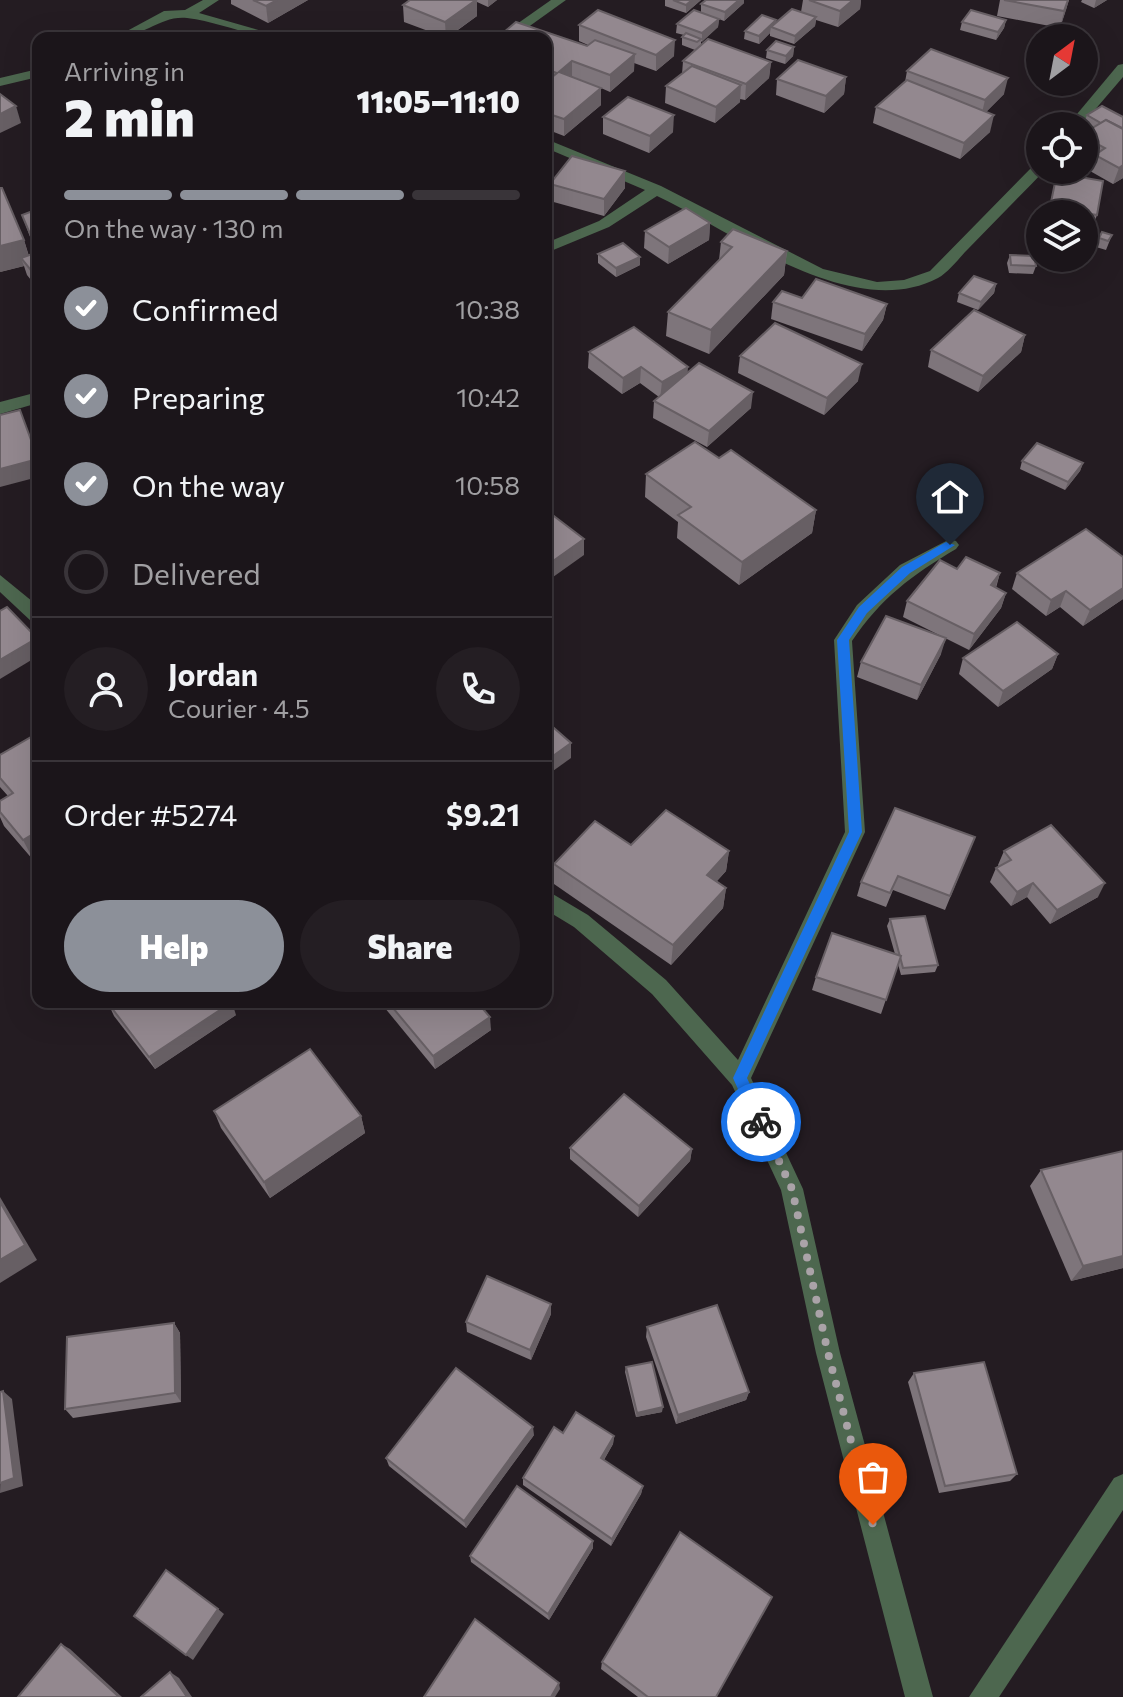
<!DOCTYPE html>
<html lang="en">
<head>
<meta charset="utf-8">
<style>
	body { margin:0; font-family:Commissioner,sans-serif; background:#241e23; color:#f1f3f6; height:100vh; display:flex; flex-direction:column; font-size:30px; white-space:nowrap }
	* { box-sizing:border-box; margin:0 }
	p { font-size:26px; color:#a09fa2 }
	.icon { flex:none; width:44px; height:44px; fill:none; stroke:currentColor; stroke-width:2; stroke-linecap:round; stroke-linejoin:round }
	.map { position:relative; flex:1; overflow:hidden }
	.sheet { position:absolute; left:32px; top:32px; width:520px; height:976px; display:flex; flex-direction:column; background:#1b151a; border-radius:16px; box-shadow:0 8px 32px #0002,0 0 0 2px #393439 }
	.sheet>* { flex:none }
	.needle { width:52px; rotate:32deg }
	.controls { position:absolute; left:1026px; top:24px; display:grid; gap:16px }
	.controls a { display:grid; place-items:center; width:72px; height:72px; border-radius:50%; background:#1b151a; box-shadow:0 8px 32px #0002,0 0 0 2px #393439; font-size:40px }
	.pin { position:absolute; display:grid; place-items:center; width:68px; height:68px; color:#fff; margin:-82px -34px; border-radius:50% 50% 50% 0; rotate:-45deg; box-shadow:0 0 8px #0007 }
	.pin .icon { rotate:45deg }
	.courier { position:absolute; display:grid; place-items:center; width:80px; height:80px; margin:-40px; border:6px solid #1a73e8; border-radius:50%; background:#fff; color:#222; box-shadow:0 2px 10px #0007 }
	.head em { font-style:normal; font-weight:800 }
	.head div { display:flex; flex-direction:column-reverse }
	.head { display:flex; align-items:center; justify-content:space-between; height:136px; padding:0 32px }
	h1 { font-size:52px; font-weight:800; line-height:60px }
	.bar { display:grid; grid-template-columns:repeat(4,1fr); gap:12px 8px; align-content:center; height:96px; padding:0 32px }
	.bar i { height:10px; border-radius:6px; background:#393439 }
	.bar .on { background:#8c9099 }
	.bar p { grid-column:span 4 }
	.line { display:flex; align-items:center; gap:20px; padding:0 32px; border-top:2px solid #393439 }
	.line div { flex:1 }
	.round { display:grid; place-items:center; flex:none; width:84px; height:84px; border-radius:42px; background:#241e23 }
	ol { padding:0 32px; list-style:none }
	li { display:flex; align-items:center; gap:24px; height:88px }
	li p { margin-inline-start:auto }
	li .icon { padding:8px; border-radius:50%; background:#8c9099; color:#fff; stroke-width:4 }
	li:last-child { color:#a09fa2 }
	li i { width:44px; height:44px; border:4px solid #393439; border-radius:50% }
	.primary-button { display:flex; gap:16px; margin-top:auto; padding:16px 32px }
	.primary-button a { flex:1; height:92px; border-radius:48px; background:#8c9099; color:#fff; font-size:32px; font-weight:800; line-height:92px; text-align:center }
	.primary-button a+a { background:#241e23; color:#f1f3f6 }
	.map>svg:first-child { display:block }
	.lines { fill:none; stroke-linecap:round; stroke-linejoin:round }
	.minor { fill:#4d674f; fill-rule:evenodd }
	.wall { fill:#7e757b }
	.shaded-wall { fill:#675f64 }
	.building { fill:#93888f; stroke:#675f64; stroke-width:2 }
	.route { fill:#1a73e8 }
	.done { stroke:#aaa3a8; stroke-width:8; stroke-dasharray:0 14.4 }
</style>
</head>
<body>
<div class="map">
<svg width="1123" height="1697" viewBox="0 0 1123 1697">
	<rect width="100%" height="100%" fill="#241c22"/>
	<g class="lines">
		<!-- minor -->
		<g class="minor">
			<path d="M203 0H219L199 13 287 38C251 38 221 22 187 18 161 15 142 38 114 38L164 11 185 10Z"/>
			<polygon points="551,0 566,0 513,38 497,38"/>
			<polygon points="1123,64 1123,77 1081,126 1067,126 1118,65"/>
			<polygon points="38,69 38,77 0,86 0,78"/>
			<path d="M546 139 661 186 823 269 877 282 904 280 930 271 1035 164 1040 163V170H1045C1020 196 994 222 968 249 959 258 949 272 938 278 852 323 734 232 657 196L609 227 546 253V243L599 221 645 190 546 148Z"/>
			<polygon points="38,392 38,403 0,414 0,402"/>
			<path d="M950 539 956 541 959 545 956 549C912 575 881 598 852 641L865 832 751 1078 803 1189 840 1353 933 1697H905L816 1353 781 1190 732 1085 652 994 574 927 546 910V890L588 915 666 980 738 1060 845 832 834 640 857 605 900 565Z"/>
			<polygon points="0,575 38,606 38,624 32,622 0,592"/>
			<polygon points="1123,1474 1123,1510 999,1697 969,1697 1114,1478"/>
		</g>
	</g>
	<!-- wall -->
	<g class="wall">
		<polygon points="231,0 308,0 268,23 231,4"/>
		<polygon points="410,0 497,0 488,7 477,2 477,16 447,38 404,22 403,5"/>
		<polygon points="665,0 701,0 686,13 665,6"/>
		<polygon points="706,0 744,0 744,3 724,21 719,19 718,27 701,42 701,45 771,62 769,78 745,100 740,99 740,102 715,123 665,103 666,86 682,74 683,61 695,50 682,45 682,37 684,35 676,33 677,24 701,12 701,4"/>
		<polygon points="802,0 861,0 860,9 838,27 816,20 815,26 794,44 770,36 770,33 759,44 744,39 745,31 776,20 776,23 801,12 803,0"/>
		<polygon points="1000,0 1069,0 1060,28 997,16"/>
		<polygon points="1082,0 1107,0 1094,8 1081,2"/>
		<polygon points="1006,20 1004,28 996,40 960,30 962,22"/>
		<polygon points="579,25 674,56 656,71 634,63 634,71 610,92 601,88 601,105 564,136 546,129 546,38 587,46 588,45 579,41"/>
		<polygon points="794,47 793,56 785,64 766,58 767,50"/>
		<polygon points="907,71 1004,94 986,112 990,132 960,159 873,123 876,107 905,82"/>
		<polygon points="846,77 844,94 824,113 776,95 777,79"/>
		<polygon points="1087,115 1123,117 1123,178 1113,184 1090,171 1093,161 1084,156 1084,133 1092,128 1084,123"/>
		<polygon points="603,117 673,132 649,153 603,134"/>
		<polygon points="625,171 625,188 604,216 550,201 550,184"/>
		<polygon points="1057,173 1097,215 1091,232 1084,230 1084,214 1048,214"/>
		<polygon points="38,209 38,289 27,275 24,266 0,272 24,240 29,256 36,253 22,215"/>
		<polygon points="710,223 709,240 668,264 644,248 645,231"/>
		<polygon points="1112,235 1106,250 1096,247 1099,238"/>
		<polygon points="721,242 787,251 784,275 709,354 666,336 668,312 719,260"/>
		<polygon points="598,254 640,257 640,265 616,277 598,263"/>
		<polygon points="1010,255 1036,266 1033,274 1009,273 1007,263"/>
		<polygon points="996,284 994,293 978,310 957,302 959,293"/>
		<polygon points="773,302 887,304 883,320 862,351 771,319"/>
		<polygon points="1025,335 1021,352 978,392 928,367 931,350"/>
		<polygon points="589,352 688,373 751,408 707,447 653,418 654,401 659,397 640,383 622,394 588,368"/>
		<polygon points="740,356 858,381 824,415 738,373"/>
		<polygon points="719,458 816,510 812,533 739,585 677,538 678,522 645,497 646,474"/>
		<polygon points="1022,461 1083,463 1080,471 1065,490 1020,469"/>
		<polygon points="1123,557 1123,599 1083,626 1060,607 1046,616 1012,589 1017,573"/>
		<polygon points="957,569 1000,573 996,588 1006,593 1001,608 969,650 903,617 907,601"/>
		<polygon points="941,654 917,700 857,677 861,662"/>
		<polygon points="1058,654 1052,669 998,707 959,674 963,658"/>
		<polygon points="38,733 34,861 4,826 0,817 0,801 8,796 0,787 0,755"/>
		<polygon points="975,837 945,910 893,890 886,907 857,896 861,882"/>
		<polygon points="631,845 729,851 726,871 717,881 726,888 723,908 671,965 554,884 554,864"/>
		<polygon points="1004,851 1098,897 1050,924 1027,897 1011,906 990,882 996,868 999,867 998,865"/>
		<polygon points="890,919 938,965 935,972 901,975 898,964 881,1014 812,990 816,977 895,954 887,926"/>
		<polygon points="380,1002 477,1002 491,1030 435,1069"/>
		<polygon points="108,1003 236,1015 155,1069 114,1016"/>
		<polygon points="214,1111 361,1116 365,1133 270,1198 221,1128"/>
		<polygon points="570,1148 692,1149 690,1161 638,1217 570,1159"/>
		<polygon points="1123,1151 1123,1268 1071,1281 1030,1186 1041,1170"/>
		<polygon points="551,1314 531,1360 467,1332 466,1322"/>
		<polygon points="174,1323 180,1333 181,1402 73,1418 65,1409"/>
		<polygon points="647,1327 749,1392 746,1400 676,1424 646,1337"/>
		<polygon points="626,1367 662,1412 636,1417 625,1372"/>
		<polygon points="914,1373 1017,1474 1010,1481 939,1493 908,1382"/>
		<polygon points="563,1433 614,1436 613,1444 604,1460 643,1486 641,1494 611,1546 523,1485 523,1478"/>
		<polygon points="534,1435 466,1528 389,1466 386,1458"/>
		<polygon points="593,1541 593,1548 549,1620 471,1562 470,1556"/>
		<polygon points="602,1662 716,1697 638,1697 601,1669"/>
	</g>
	<!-- shaded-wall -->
	<g class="shaded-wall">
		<polygon points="277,0 308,0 268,23 266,6"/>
		<polygon points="477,0 477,16 446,38 445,22"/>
		<polygon points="488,0 497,0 488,7"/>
		<polygon points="692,0 701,0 686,13 686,5"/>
		<polygon points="739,0 744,0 744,3 724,21 725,12"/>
		<polygon points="853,0 861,0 860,9 838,27 840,11"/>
		<polygon points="1068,0 1067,7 1060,28 1064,11"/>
		<polygon points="1096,0 1107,0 1094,8"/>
		<polygon points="816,17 815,26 794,44 795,36"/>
		<polygon points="719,19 718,27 702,42 702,33"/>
		<polygon points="776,20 775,29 771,27 770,33 759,44 759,36"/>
		<polygon points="1006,20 1004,28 996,40 998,32"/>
		<polygon points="675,40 674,56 656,71 656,55"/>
		<polygon points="794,47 793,56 785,64 786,56"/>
		<polygon points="635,54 634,71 610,92 610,75"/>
		<polygon points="572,61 572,78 559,72"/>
		<polygon points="771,62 769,78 745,100 746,84"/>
		<polygon points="846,77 844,94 824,113 826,96"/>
		<polygon points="1008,78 1004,94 981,117 985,100"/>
		<polygon points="741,85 740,102 715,123 716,107"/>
		<polygon points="601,88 601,105 564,136 564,119"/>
		<polygon points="16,106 21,123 0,133 0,114"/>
		<polygon points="674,115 673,132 649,153 650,136"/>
		<polygon points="994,115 990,132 960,159 964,143"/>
		<polygon points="1123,165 1123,178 1113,184 1119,168"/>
		<polygon points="625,171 625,188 604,216 604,199"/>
		<polygon points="710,223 709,240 668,264 669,247"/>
		<polygon points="24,240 31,264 21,258 24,266 0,272 0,246"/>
		<polygon points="787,251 784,275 709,354 711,330"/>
		<polygon points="640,257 640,265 616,277 616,268"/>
		<polygon points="996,284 994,293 978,310 981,302"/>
		<polygon points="887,304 883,320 862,351 865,334"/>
		<polygon points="1025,335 1021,352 978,392 983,376"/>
		<polygon points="862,364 858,381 824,415 827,398"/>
		<polygon points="641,367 640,383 622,394 623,378"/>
		<polygon points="688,367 687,383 660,399 662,382"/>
		<polygon points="753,392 751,408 707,447 709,431"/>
		<polygon points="38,459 38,477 0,487 0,469"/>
		<polygon points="1083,463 1080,471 1065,490 1068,482"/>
		<polygon points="816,510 812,533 739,585 742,562"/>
		<polygon points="584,539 584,555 546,582 546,566"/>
		<polygon points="1000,573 995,589 991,585"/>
		<polygon points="1123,588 1123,599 1083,626 1090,610"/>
		<polygon points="1066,591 1060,607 1046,616 1051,600"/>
		<polygon points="1006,593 1001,608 969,650 974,634"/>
		<polygon points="37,638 38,641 38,656 0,679 0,660"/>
		<polygon points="946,638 941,654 917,700 921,685"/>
		<polygon points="1058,654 1052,669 998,707 1003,691"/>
		<polygon points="571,743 571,758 546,776 546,761"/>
		<polygon points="38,831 38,858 34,861 23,840"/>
		<polygon points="729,851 726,871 704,895 707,875"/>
		<polygon points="1033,883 1027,897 1011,906 1017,892"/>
		<polygon points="1105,883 1098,897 1050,924 1057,910"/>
		<polygon points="726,888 723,908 671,965 673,945"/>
		<polygon points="232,1002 236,1015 155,1069 149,1057"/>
		<polygon points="490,1017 491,1030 435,1069 433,1056"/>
		<polygon points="361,1116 365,1133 270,1198 264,1182"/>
		<polygon points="692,1149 690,1161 638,1217 639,1206"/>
		<polygon points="0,1197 37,1260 0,1283"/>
		<polygon points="1123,1256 1123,1268 1071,1281 1083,1266"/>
		<polygon points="551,1304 551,1314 531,1360 530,1350"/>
		<polygon points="174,1323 180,1333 181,1402 175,1393"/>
		<polygon points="3,1391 12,1399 23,1486 0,1493"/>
		<polygon points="749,1392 746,1400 676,1424 678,1415"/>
		<polygon points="663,1407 662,1412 636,1417 637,1413"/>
		<polygon points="533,1427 534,1435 466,1528 464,1521"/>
		<polygon points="614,1436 613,1444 600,1466 601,1458"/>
		<polygon points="643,1486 641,1494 611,1546 612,1539"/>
		<polygon points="593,1541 593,1548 549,1620 548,1614"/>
		<polygon points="218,1609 224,1614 193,1660 186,1655"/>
		<polygon points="61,1644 70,1649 122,1697 119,1697"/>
		<polygon points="170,1672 179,1678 192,1697 187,1697"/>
		<polygon points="559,1683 560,1689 555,1697 551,1697"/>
	</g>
	<!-- building -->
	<g class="building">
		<polygon points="253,0 277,0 266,6"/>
		<polygon points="410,0 476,0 445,22 403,5"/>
		<polygon points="673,0 692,0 686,5"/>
		<polygon points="706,0 739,0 725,12 701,4"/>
		<polygon points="809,0 853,0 840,11"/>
		<polygon points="1004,0 1068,0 1064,11"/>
		<polygon points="792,9 816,17 795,36 771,27"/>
		<polygon points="598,10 675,40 656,55 579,25"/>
		<polygon points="694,10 719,19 702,33 677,24"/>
		<polygon points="971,10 1006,20 998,32 962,22"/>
		<polygon points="762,15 776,20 759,36 745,31"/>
		<polygon points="516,22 587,46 595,40 635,54 610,75 572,61 559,72 601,88 564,119 546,113 546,82 557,73 546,69 546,38 497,38"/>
		<polygon points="686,33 701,39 697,42 682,37"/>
		<polygon points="708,39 771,62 746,84 683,61"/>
		<polygon points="776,41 794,47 786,56 767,50"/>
		<polygon points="931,49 1008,78 985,100 907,71"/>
		<polygon points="798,60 846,77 826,96 777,79"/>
		<polygon points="692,66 741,85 716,107 666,86"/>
		<polygon points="907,80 994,115 964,143 876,107"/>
		<polygon points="0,94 16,106 0,114"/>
		<polygon points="628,97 674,115 650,136 603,117"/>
		<polygon points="1102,106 1123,117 1123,128 1122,128 1106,120 1101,123 1087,115"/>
		<polygon points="1106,120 1123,129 1123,165 1119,168 1095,155 1105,148 1084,137 1084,133"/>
		<polygon points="572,156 625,171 604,199 550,184"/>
		<polygon points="1057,173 1103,181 1097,215 1050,207"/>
		<polygon points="0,188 2,188 24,240 0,246"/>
		<polygon points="686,208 710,223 669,247 645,231"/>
		<polygon points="38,209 38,247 36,248 22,215"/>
		<polygon points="733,229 787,251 711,330 668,312 732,247 721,242"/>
		<polygon points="1102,232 1112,235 1108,241 1099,238"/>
		<polygon points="623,243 640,257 616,268 598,254"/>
		<polygon points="38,252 38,279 21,258"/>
		<polygon points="1010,255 1034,256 1036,266 1011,265"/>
		<polygon points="974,276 996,284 981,302 959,293"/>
		<polygon points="816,279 887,304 865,334 773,302 782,291 802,298"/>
		<polygon points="974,310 1025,335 983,376 931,350"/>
		<polygon points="775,323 862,364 827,398 740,356"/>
		<polygon points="634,327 688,367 662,382 641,367 623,378 589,352"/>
		<polygon points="699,363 753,392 709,431 654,401"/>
		<polygon points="20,410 38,459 0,469 0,415"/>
		<polygon points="695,442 719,458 731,450 816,510 742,562 678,515 691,507 646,474"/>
		<polygon points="1037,443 1083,463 1068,482 1022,461"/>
		<polygon points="546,510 584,539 546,566"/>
		<polygon points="1086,529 1123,557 1123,588 1090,610 1066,591 1051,600 1017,573"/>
		<polygon points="966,557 1000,573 991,585 1006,593 974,634 907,601 940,560 957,569"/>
		<polygon points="7,607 37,638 0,660 0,611"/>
		<polygon points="886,616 946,638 921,685 861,662"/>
		<polygon points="1017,622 1058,654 1003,691 963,658"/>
		<polygon points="546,721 571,743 546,761"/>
		<polygon points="38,733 38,831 23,840 0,812 0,801 13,793 0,778 0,755"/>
		<polygon points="895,808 975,837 950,896 898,876 890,893 861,882"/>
		<polygon points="666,810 729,851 707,875 726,888 673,945 554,864 595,821 631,845"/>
		<polygon points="1051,825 1105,883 1057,910 1033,883 1017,892 996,868 1011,860 1004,851"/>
		<polygon points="925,916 938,965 903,968 890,919"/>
		<polygon points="832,933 901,956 886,1000 816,977"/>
		<polygon points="110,1002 232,1002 149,1057 108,1003"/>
		<polygon points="388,1002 477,1002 490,1017 433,1056"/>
		<polygon points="310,1049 361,1116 264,1182 214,1111"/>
		<polygon points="624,1094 692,1149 639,1206 570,1148"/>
		<polygon points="1123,1151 1123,1256 1083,1266 1041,1170"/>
		<polygon points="0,1202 25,1245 0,1260"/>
		<polygon points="487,1276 551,1304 530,1350 466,1322"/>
		<polygon points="717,1305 749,1392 678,1415 647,1327"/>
		<polygon points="174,1323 175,1393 65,1409 67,1337"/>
		<polygon points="652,1362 663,1407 637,1413 626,1367"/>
		<polygon points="984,1362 1017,1474 945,1486 914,1373"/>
		<polygon points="456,1368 533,1427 464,1521 386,1458"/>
		<polygon points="3,1391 14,1478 0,1483 0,1392"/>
		<polygon points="576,1412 614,1436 601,1458 643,1486 612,1539 523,1478 554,1427 563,1433"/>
		<polygon points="517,1486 593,1541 548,1614 470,1556"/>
		<polygon points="680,1532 772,1597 716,1697 648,1697 602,1662"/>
		<polygon points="166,1570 218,1609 186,1655 134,1616"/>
		<polygon points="475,1619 559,1683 551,1697 424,1697"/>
		<polygon points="61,1644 119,1697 18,1697"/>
		<polygon points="170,1672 187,1697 141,1697"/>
	</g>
	<!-- route -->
	<polygon class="route" points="946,542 955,545 910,573 867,613 849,640 862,832 747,1078 768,1122 761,1129 755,1127 733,1078 849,832 837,640 859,607 902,567"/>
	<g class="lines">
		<!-- done -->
		<polyline class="done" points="761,1122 792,1189 828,1353 873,1525"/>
	</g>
</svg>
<div class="controls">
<a><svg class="needle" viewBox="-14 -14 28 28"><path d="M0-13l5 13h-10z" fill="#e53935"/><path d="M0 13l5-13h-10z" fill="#a09fa2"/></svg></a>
<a><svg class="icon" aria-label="locate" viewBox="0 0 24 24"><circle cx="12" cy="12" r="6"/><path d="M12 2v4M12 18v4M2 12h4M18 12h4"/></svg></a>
<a><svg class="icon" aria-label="layers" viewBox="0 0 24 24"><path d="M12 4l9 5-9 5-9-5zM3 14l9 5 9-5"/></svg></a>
</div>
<div class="pin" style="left:873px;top:1525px;background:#ea580c"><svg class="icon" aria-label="bag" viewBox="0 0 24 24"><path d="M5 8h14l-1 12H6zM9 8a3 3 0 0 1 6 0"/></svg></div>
<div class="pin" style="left:950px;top:545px;background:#1f2937"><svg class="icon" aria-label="home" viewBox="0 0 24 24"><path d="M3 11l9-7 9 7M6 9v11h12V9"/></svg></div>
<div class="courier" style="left:761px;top:1122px"><svg class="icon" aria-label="bike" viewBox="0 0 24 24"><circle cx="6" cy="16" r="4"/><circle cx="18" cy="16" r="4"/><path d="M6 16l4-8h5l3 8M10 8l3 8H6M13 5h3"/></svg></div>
<section class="sheet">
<div class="head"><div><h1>2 min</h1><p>Arriving in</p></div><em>11:05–11:10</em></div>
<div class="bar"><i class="on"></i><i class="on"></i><i class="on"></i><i></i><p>On the way · 130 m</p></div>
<ol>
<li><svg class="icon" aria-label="check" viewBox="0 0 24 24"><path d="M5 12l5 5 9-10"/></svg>Confirmed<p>10:38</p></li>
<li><svg class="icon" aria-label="check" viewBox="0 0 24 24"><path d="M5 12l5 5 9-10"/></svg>Preparing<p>10:42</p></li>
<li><svg class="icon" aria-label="check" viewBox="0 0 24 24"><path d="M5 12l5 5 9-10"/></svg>On the way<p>10:58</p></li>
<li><i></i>Delivered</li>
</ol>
<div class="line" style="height:144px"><a class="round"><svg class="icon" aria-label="person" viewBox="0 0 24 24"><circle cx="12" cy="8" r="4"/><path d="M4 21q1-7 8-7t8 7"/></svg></a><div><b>Jordan</b><p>Courier · 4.5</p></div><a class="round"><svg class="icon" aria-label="phone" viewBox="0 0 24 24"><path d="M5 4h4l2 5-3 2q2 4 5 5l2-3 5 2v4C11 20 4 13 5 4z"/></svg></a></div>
<div class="line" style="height:104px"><div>Order #5274</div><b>$9.21</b></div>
<div class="primary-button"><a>Help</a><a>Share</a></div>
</section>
</div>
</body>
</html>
